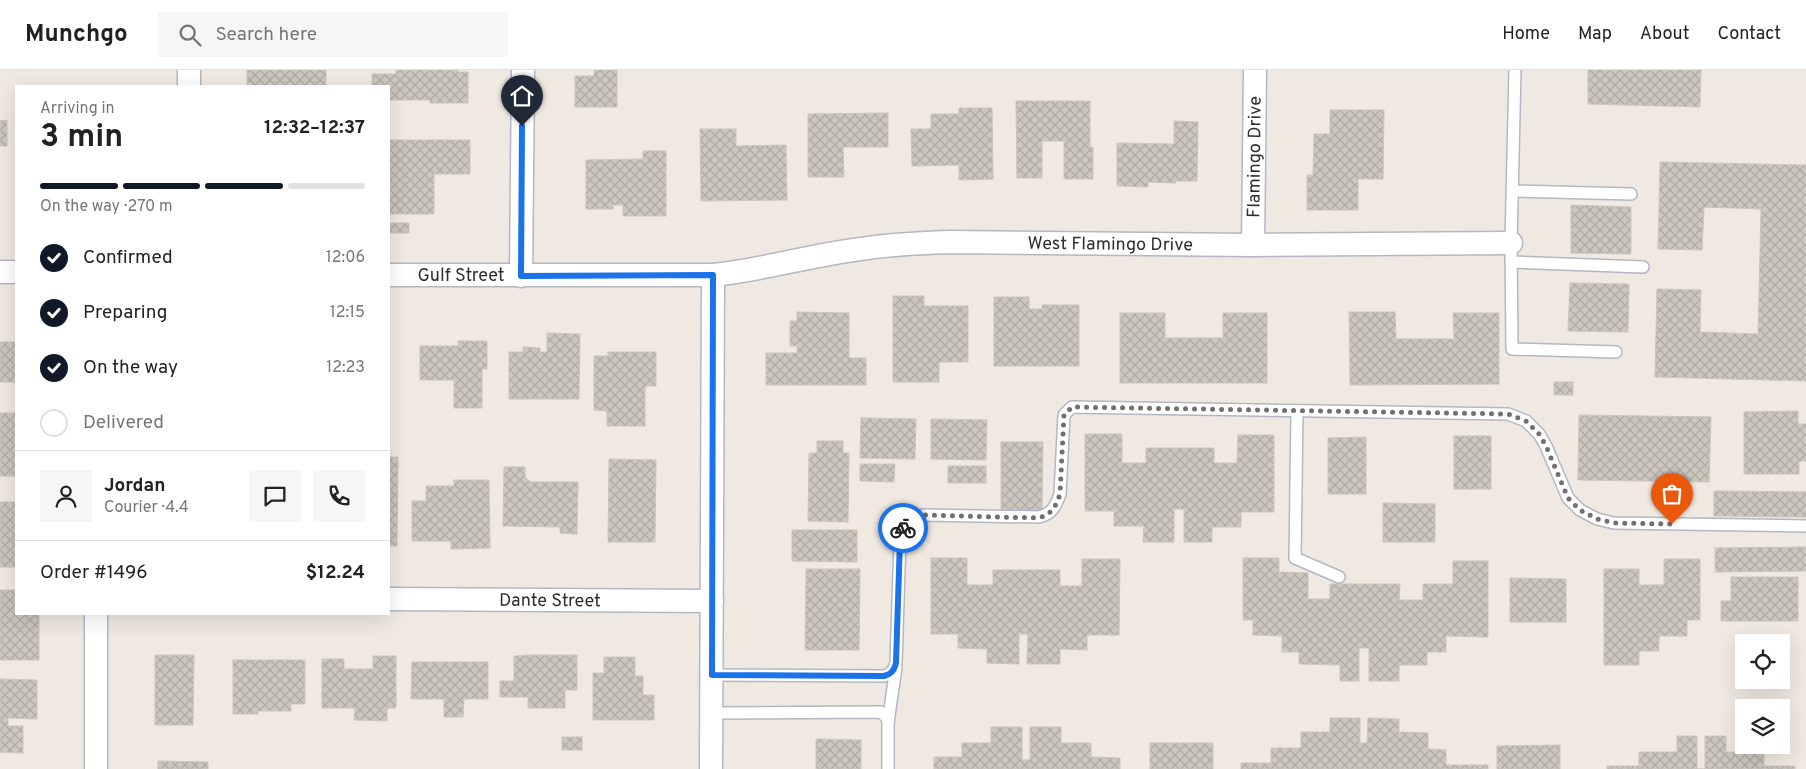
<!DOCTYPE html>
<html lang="en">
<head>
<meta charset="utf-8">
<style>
	body { margin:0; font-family:Overpass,sans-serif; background:#f6f6f6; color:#222; height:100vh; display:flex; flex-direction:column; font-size:19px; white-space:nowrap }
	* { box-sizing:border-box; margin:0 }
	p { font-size:16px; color:#767676 }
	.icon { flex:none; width:28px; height:28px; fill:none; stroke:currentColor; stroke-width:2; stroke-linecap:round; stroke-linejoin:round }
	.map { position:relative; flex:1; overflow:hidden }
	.details { position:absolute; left:15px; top:15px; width:375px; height:530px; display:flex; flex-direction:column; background:#fff; border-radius:0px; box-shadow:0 5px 20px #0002 }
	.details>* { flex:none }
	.controls { position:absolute; left:1735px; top:564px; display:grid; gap:10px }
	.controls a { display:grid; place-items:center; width:55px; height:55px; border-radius:0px; background:#fff; box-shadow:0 5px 20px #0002; font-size:25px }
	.pin { position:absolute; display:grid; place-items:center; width:42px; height:42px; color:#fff; margin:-51px -21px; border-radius:50% 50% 50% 0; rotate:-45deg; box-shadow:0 0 5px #0007 }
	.pin .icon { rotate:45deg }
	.courier { position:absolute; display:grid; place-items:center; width:50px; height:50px; margin:-25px; border:4px solid #1a73e8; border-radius:50%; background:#fff; color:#222; box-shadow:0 1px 6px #0007 }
	.headline em { font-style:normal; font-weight:700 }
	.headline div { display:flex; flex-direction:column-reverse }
	.headline { display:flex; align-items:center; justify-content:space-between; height:85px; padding:0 25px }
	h1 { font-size:32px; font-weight:700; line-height:38px }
	.bar { display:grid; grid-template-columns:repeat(4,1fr); gap:8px 5px; align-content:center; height:60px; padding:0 25px }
	.bar i { height:6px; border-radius:4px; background:#e0e0e0 }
	.bar .on { background:#111827 }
	.bar p { grid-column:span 4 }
	.line { display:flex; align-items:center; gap:12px; padding:0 25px; border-top:1px solid #e0e0e0 }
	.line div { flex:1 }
	.round { display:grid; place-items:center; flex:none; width:52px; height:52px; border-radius:0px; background:#f6f6f6 }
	ol { padding:0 25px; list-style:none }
	li { display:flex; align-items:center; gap:15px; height:55px }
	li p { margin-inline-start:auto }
	li .icon { padding:5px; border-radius:50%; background:#111827; color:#fff; stroke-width:4 }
	li:last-child { color:#767676 }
	li i { width:28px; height:28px; border:2px solid #e0e0e0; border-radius:50% }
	header { display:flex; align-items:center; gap:30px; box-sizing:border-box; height:70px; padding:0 25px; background:#fff; border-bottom:1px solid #e0e0e0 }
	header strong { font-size:24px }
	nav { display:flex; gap:28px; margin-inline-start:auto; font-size:18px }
	.search { width:350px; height:45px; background:#f6f6f6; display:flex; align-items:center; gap:12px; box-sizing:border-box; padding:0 18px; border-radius:0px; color:#767676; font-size:19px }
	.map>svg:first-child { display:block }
	.building { fill:url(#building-cross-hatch); stroke:#cbc5ba }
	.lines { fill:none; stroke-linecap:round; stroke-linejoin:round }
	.service-casing { stroke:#b4b7c1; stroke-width:14 }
	.minor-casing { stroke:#b4b7c1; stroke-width:25 }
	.service { stroke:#fff; stroke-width:11 }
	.minor { stroke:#fff; stroke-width:22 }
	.done { stroke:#726f6d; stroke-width:5; stroke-dasharray:0 9 }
	.route { stroke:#1a73e8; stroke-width:6 }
	.labels { text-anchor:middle; stroke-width:4.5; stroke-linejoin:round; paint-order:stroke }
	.street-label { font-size:18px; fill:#2e2e2e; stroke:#fff }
</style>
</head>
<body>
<header>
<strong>Munchgo</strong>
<div class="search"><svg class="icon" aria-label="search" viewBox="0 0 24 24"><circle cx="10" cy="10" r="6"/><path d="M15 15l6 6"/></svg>Search here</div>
<nav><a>Home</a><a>Map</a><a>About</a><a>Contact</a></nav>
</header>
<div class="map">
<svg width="1806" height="699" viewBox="0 0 1806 699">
	<defs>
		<pattern id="building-cross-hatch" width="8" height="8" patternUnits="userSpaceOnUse" patternTransform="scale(1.25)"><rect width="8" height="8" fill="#cbc7bf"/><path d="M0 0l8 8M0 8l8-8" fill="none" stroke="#afaba4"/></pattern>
	</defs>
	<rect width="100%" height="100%" fill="#efe9e1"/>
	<!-- building -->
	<g class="building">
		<rect x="247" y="0" width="79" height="16"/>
		<polygon points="396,0 458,0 458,2 468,2 468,33 430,33 430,30 389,30 389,16 372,16 372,4 396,4"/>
		<polygon points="594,0 617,0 617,37 575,37 575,6 594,6"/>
		<polygon points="1588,0 1701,0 1700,37 1588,34"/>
		<polygon points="1016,31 1090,31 1090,77 1093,77 1093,109 1064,109 1064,71 1042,71 1042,108 1017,108"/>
		<polygon points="959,38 992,38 993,109 959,110 959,95 912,96 911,59 931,59 931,44 959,44"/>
		<polygon points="1330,40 1384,40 1383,109 1358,109 1358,140 1307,140 1307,105 1313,105 1314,64 1330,64"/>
		<polygon points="888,43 888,77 843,77 844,107 808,107 808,44"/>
		<polygon points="7,50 7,76 0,76 0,51"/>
		<polygon points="1174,51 1198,52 1197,111 1176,111 1176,113 1148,112 1148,117 1117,116 1117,73 1174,74"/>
		<polygon points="700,59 736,59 736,76 786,75 787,130 701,131"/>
		<polygon points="389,70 470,70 470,104 434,104 434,144 389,144"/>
		<polygon points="643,81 666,81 666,146 623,146 623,135 613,135 613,139 586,139 586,90 643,89"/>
		<polygon points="1660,92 1806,95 1806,311 1655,307 1657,219 1701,220 1700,262 1758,264 1761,139 1704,137 1702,180 1658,179"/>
		<polygon points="1571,135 1631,137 1631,184 1571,183"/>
		<rect x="389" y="153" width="20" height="10"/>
		<polygon points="1570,213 1629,214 1628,262 1568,261"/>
		<polygon points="893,226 924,226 924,236 968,236 968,292 939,292 939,312 893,312"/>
		<polygon points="994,227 1029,227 1029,239 1042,239 1042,235 1079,235 1079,296 994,296"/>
		<polygon points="797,242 849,243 849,288 866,288 866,315 766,315 766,283 797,283 797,276 790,276 790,251 797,251"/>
		<polygon points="1349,242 1395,242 1396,269 1454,269 1453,243 1499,243 1499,314 1350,315"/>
		<polygon points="1120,243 1165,243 1165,268 1223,268 1223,243 1267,243 1267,313 1120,313"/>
		<polygon points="547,263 580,264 579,329 509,329 509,282 523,282 523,277 540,278 540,282 547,282"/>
		<polygon points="458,271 487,271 487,299 482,299 482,338 454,338 454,310 420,310 420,276 458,276"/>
		<rect x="0" y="272" width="16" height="40"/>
		<polygon points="608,282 656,282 656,316 645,316 645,356 607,356 607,341 594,340 594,286 608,286"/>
		<rect x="1554" y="312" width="19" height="13"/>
		<polygon points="1798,341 1798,354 1806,354 1806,391 1799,391 1799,404 1744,404 1744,342"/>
		<rect x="0" y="343" width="16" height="63"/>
		<polygon points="1579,345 1711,347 1709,412 1578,410"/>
		<polygon points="861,348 916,349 915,389 860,388"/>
		<polygon points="931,349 987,350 986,390 931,389"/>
		<polygon points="1085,364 1122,364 1122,393 1146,393 1146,378 1214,378 1214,393 1237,393 1238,365 1274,365 1274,442 1241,442 1241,457 1212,457 1212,472 1184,472 1184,439 1174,439 1174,472 1143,472 1144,456 1114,456 1114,441 1085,441"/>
		<rect x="1454" y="366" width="37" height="53"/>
		<polygon points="1366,367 1366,424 1328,424 1328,368"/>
		<polygon points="817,371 843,371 843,383 849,383 848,452 808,451 809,383 817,383"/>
		<polygon points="1001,372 1043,372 1042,440 1001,440"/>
		<polygon points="389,387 398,387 397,476 389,476"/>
		<polygon points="609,389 656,390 655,472 608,472"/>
		<polygon points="860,394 895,394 894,412 860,411"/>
		<rect x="948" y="396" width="38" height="17"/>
		<polygon points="504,397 525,397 525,407 531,412 578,412 577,464 560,463 560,457 503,456"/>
		<polygon points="454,410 489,410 490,478 451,479 451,471 412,471 412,431 426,431 426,416 454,416"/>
		<polygon points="1714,421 1806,422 1806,447 1714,446"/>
		<rect x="0" y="432" width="16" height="65"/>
		<polygon points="1383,433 1435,434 1435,472 1383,472"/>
		<polygon points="792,460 857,460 857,492 792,491"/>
		<polygon points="1806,477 1806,501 1715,502 1715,478"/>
		<polygon points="931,488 967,488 967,515 993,515 993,500 1060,500 1060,516 1082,516 1082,489 1120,489 1119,565 1087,565 1087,580 1060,579 1060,594 1027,594 1028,564 1019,564 1019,594 987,593 987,579 958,578 958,564 931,564"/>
		<polygon points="1243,488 1279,488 1279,502 1308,503 1308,529 1330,529 1330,514 1400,514 1399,530 1423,530 1423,514 1453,514 1453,491 1488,491 1488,567 1446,566 1446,582 1427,582 1427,595 1399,595 1399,611 1369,611 1369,578 1359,578 1359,611 1340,611 1340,595 1299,594 1299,582 1282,582 1282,566 1253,565 1253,550 1243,550"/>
		<polygon points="1664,489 1700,489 1700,550 1687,550 1687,566 1659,566 1659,581 1639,581 1639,595 1604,595 1604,499 1639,499 1639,515 1664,515"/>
		<polygon points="806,499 860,499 859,580 805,580"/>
		<polygon points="1731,507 1798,507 1798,551 1721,551 1721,531 1731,531"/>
		<polygon points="1510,508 1566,509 1566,552 1510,552"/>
		<polygon points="0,520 16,520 16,544 39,544 39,590 0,590"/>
		<polygon points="155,585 194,585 193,655 155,655"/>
		<polygon points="529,585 577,585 577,620 565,620 565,638 528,638 528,627 500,627 500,611 514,611 514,586"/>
		<polygon points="373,586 396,586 396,638 387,638 387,651 354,650 355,638 322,638 322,589 344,589 344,599 373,599"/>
		<polygon points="604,587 635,587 635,606 643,606 643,625 654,625 654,650 593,650 593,603 604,603"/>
		<polygon points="233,590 305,590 305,634 291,634 291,641 258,641 258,644 233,644"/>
		<polygon points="412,592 488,592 488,629 464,629 463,647 444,647 444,629 411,629"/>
		<polygon points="0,609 37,610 37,649 8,648 8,656 23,656 23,683 0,682"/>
		<polygon points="1330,648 1360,648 1360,673 1367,673 1368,648 1399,649 1399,662 1428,663 1428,679 1446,680 1446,695 1488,695 1488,699 1241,699 1241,693 1271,693 1271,678 1301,678 1301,662 1330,662"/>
		<polygon points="991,657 1022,657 1022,690 1030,690 1030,657 1061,657 1061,673 1091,673 1091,687 1120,688 1120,699 934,699 934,687 962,687 962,673 991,673"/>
		<polygon points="1677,666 1697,666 1697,699 1705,699 1705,666 1726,666 1726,682 1764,682 1764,696 1795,696 1795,699 1607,699 1607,696 1639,696 1639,682 1677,682"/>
		<rect x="562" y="667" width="20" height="13"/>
		<polygon points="816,669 861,670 861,699 816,699"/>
		<rect x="1150" y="673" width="63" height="26"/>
		<polygon points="1560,675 1560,699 1497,699 1497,676"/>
		<polygon points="158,691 208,692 208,699 158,699"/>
	</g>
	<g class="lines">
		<defs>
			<g id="service">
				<polyline points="1515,0 1511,173 1512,279 1616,282"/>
				<polyline points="1513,121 1631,124"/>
				<polyline points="1511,192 1643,197"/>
				<polyline points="1297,341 1295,488 1339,507"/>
				<path d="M712 605 884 606C891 604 894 600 896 593L900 469C905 453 908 449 924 445L1039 447C1052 444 1056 436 1060 424L1064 345 1072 337 1508 344 1526 351 1539 364 1546 376 1568 428 1580 440 1597 449 1614 453 1806 456"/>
				<polyline points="711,643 881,642 888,649 888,699"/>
				<polyline points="888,653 896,597"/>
			</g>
			<g id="minor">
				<polyline points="189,16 189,0"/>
				<path id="s1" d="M1253 175 1255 0"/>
				<polyline points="0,202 16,202"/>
				<path id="s2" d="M389 205H713C763 200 811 185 861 179 891 174 920 173 950 172L1253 175 1511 173"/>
				<polyline points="521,206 523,0"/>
				<path id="s3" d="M389 529 712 531"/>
				<polyline points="96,544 96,699"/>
				<polyline points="711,699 713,205"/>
			</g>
		</defs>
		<!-- service casing -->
		<use href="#service" class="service-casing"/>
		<!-- minor casing -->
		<use href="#minor" class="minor-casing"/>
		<!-- service -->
		<use href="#service" class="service"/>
		<!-- minor -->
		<use href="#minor" class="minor"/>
	</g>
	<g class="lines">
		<!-- done -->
		<path class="done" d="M903 458 913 448 924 445 1039 448C1052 444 1056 436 1060 424L1064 345 1072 337 1508 344 1526 351 1539 364 1546 376 1568 428 1580 440 1597 449 1614 453 1672 454"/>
		<!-- route -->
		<path class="route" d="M522 56 521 206 713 205 712 605 884 606C891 604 894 601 896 593L900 469 903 458"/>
	</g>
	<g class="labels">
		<!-- street labels -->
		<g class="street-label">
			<text dy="6" stroke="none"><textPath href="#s1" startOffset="88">Flamingo Drive</textPath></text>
			<text dy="6" stroke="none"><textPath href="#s2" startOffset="724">West Flamingo Drive</textPath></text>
			<text dy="6" stroke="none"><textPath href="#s2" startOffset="72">Gulf Street</textPath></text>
			<text dy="6" stroke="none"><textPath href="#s3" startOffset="161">Dante Street</textPath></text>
		</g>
	</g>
</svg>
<div class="controls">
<a><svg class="icon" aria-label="locate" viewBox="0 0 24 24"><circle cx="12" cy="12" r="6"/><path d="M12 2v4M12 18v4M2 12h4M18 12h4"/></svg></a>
<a><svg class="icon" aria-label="layers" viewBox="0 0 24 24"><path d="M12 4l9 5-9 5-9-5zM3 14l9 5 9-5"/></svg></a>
</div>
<div class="pin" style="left:1672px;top:454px;background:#ea580c"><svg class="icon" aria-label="bag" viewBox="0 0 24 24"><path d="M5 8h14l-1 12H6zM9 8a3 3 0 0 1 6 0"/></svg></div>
<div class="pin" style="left:522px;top:56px;background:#1f2937"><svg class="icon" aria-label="home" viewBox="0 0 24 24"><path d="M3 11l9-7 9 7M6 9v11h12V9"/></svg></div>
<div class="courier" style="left:903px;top:458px"><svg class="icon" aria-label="bike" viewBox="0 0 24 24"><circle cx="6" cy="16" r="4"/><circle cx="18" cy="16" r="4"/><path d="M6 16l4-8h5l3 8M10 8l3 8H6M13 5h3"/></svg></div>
<section class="details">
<div class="headline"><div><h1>3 min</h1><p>Arriving in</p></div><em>12:32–12:37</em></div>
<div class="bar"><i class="on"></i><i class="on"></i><i class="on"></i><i></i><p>On the way · 270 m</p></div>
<ol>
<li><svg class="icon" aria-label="check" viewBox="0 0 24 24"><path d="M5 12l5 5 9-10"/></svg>Confirmed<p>12:06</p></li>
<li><svg class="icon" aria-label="check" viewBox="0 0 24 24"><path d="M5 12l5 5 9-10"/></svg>Preparing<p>12:15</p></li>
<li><svg class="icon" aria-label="check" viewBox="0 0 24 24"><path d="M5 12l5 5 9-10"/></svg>On the way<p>12:23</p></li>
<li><i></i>Delivered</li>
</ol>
<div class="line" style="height:90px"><a class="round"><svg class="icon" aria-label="person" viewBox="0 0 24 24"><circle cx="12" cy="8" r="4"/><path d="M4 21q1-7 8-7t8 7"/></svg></a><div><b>Jordan</b><p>Courier · 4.4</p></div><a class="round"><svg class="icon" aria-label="chat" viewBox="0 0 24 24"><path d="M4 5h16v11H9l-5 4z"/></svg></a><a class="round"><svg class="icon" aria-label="phone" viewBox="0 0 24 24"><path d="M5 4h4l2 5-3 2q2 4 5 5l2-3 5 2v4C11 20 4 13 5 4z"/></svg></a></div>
<div class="line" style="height:65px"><div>Order #1496</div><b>$12.24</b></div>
</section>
</div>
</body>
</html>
